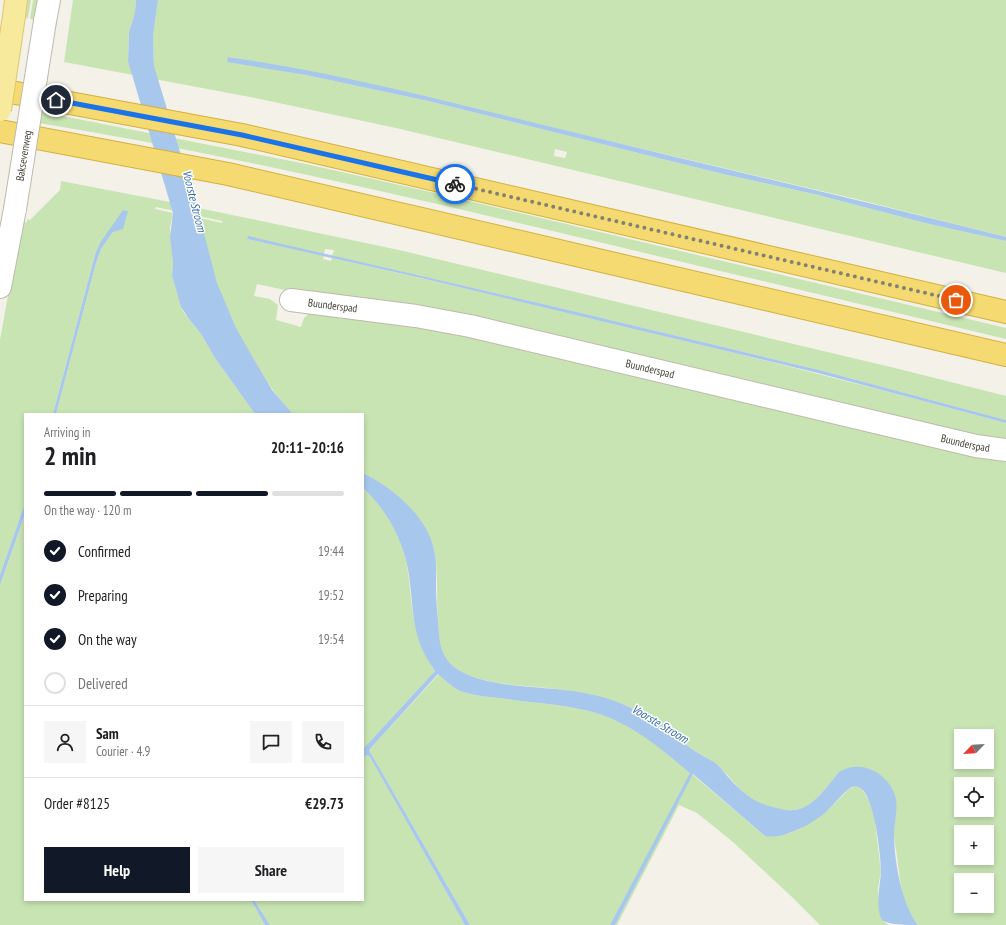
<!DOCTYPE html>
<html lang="en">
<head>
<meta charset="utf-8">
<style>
	body { margin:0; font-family:"PT Sans Narrow",sans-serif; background:#f6f6f6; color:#202124; height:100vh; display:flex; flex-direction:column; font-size:15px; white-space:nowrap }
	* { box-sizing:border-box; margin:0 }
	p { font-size:13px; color:#757577 }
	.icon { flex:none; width:22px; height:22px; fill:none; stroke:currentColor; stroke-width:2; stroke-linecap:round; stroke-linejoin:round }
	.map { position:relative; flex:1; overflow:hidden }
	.panel { position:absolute; left:24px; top:413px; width:340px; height:488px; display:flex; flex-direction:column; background:#fff; border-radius:0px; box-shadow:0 2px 6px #0003 }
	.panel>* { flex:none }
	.needle { width:26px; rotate:245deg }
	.fabs { position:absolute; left:954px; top:729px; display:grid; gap:8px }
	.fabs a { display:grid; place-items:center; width:40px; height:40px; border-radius:0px; background:#fff; box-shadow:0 2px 6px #0003; font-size:20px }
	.pin { position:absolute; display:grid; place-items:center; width:34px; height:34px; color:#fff; margin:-17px; border:2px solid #fff; border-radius:50%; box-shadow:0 1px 4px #0007 }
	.courier { position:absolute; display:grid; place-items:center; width:40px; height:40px; margin:-20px; border:3px solid #1a73e8; border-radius:50%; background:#fff; color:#222; box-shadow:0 1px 5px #0007 }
	.head em { font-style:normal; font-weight:700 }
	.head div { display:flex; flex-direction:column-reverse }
	.head { display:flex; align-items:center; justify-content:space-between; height:68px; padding:0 20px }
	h1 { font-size:26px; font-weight:700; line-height:30px }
	.bar { display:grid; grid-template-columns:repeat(4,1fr); gap:6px 4px; align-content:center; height:48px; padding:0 20px }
	.bar i { height:5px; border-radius:3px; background:#e0e0e0 }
	.bar .current { background:#111827 }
	.bar p { grid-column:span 4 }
	.line { display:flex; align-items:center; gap:10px; padding:0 20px; border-top:1px solid #e0e0e0 }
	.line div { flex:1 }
	.round { display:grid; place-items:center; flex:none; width:42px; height:42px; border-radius:0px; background:#f6f6f6 }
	ol { padding:0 20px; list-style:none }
	li { display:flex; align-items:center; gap:12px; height:44px }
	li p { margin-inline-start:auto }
	li .icon { padding:4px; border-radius:50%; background:#111827; color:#fff; stroke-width:4 }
	li:last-child { color:#757577 }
	li i { width:22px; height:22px; border:2px solid #e0e0e0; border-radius:50% }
	.button { display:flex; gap:8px; margin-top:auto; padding:8px 20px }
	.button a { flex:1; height:46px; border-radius:0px; background:#111827; color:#fff; font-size:16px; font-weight:700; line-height:46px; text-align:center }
	.button a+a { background:#f6f6f6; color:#202124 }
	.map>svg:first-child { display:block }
	.green { fill:#c8e4b3; fill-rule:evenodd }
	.water { fill:#a8c7ec }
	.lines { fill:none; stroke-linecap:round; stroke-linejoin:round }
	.minor-casing { stroke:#bebaab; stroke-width:24 }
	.primary-casing { stroke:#dcc96c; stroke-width:24 }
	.motorway-casing { stroke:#d3b141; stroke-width:24 }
	.minor { stroke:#fff; stroke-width:22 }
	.primary { stroke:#f8ea9c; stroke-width:22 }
	.motorway { stroke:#f5da71; stroke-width:22 }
	.minor-bridge-casing { stroke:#bebaab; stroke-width:24; stroke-linecap:butt }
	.primary-bridge-casing { stroke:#dcc96c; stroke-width:24; stroke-linecap:butt }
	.minor-bridge { stroke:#fff; stroke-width:22 }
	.primary-bridge { stroke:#f8ea9c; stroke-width:22 }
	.done { stroke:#837f75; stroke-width:4; stroke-dasharray:0 7.2 }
	.route { stroke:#1a73e8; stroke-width:5 }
	.labels { text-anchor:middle; stroke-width:3; stroke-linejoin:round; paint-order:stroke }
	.street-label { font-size:11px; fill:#464237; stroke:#fff }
	.water-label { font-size:12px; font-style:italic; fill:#376bab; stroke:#fff }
</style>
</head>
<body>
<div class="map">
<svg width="1006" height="925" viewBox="0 0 1006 925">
	<rect width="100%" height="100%" fill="#f3f1e8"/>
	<!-- green -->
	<g class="green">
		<polygon points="23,0 31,0 28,18 21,17"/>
		<polygon points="33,0 40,0 37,20 30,19"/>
		<path d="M73 0H136L135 12 129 32 128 61 154 66 153 36 158 0H1006V237L860 200 355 81 247 60 229 57 227 61 306 75 428 101 723 174 814 194 925 223 1006 241V273L396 128 250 97 64 62ZM555 149 567 152 565 158 554 156Z"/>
		<path d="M27 109 306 164 435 193 1006 328V339C856 303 707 268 557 232 379 190 201 149 21 120V118L41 121 42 113 22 110Z"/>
		<path d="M61 181 170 202 399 250 899 369 1006 396V420L823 371 556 307 332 256 334 250 325 249 324 254 248 237 247 239 324 256 323 259 331 261 332 258C557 309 783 363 1006 423V444L257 284 254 296 270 299 278 305 276 320 301 327 304 318 311 312 450 329 1006 457V925H918C902 906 900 880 897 856 896 849 894 841 894 834 895 807 902 797 880 775L839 772C826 787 811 813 787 810 745 804 744 790 716 764 708 757 696 753 688 746 666 730 646 712 620 703 602 698 583 693 564 690 532 684 472 688 449 662 439 651 439 634 438 620 436 598 439 572 434 550 428 518 391 487 363 473V414H293C262 382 231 326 217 283 210 262 205 240 200 218L222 223V221L156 207 155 209 173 213 170 228 173 263 172 276 181 307 184 313 201 334 215 358 255 414H56L96 263 101 249 128 211 123 210 95 255 53 414H25V503L0 575V340L22 218H25L24 222H27V219L30 220 60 190ZM961 736H987V762H961ZM961 784H987V810H961ZM961 832H987V858H961ZM961 880H987V906H961Z"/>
		<path d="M363 488C387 509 404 541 408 572 413 610 412 639 435 671L363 749Z"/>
		<polygon points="25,514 25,900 251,900 265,925 0,925 0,585"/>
		<path d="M439 674C445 680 452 687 460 691 472 695 487 697 499 698 531 703 565 704 596 713 635 725 659 747 691 773L610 925H470L369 750Z"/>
		<polygon points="367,755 370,757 465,925 270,925 254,900 363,900 363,758"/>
		<polygon points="692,774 765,836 790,833 800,829 827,811 849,789 856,786 862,789 869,801 874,814 881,871 878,888 880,914 883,921 889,925 820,925 792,897 733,842 697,813 679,805 617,925 615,925"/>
	</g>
	<!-- water -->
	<g class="water">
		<polygon points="136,0 158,0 153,36 154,66 200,218 217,283 236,328 256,363 272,390 293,414 255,414 215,358 201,334 189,319 181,307 172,276 173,263 170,237 173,213 128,61 129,32 135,12"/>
		<path d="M228 57C347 74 464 106 581 134 723 169 865 201 1006 237V241L925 223 814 194 723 174 428 101 306 75 227 62Z"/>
		<polygon points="123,210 128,211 123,229 113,232 101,249 96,263 56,414 53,414 95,255 100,243"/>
		<polygon points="248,236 556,307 823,371 1006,420 1006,423 818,373 421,278 247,239"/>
		<path d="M363 473C392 487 428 517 434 550 437 562 436 574 436 587 436 598 437 609 438 620 439 634 439 651 449 662 471 687 533 686 564 690 583 692 602 696 620 703 635 709 651 717 664 727 672 733 680 740 688 746 696 753 705 756 714 762 720 766 725 774 730 779 748 799 761 806 787 810 811 813 826 787 839 772 862 758 890 774 896 799 898 811 894 823 894 835 894 860 902 906 918 925 908 925 891 925 883 921 874 910 881 882 881 870 881 855 874 791 858 787 855 786 852 787 850 788 842 794 835 803 828 810 815 823 783 840 765 836L693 774 615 925H610L690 773C660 748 634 725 596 713 565 704 531 703 499 698 487 697 472 695 460 691 452 687 445 680 438 674L369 750 470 925H465L370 757 367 755 363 758V749L435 671C409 635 415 610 408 569 402 538 386 509 363 488Z"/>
		<polygon points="25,503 25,514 0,585 0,575"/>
		<polygon points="251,900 254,900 270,925 265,925"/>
	</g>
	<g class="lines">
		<defs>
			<g id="minor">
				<polyline points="45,21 49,0"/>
				<polyline points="0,287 15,209"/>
				<path id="s1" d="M291 300 416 316 470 326 976 446 1006 450"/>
			</g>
			<polyline id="primary" points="14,16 16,0"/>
			<g id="motorway">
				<polyline points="0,90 242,135 1006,312"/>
				<polyline points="0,131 228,174 1006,355"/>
			</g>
		</defs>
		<!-- minor casing -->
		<use href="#minor" class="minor-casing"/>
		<!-- primary casing -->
		<use href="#primary" class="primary-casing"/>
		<!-- motorway casing -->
		<use href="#motorway" class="motorway-casing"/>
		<!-- minor -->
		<use href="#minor" class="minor"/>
		<!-- primary -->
		<use href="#primary" class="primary"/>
		<!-- motorway -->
		<use href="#motorway" class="motorway"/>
		<defs>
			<g id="minor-bridge">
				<path id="s2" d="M15 209 45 21"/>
			</g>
			<polyline id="primary-bridge" points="0,110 14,16"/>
		</defs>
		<!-- minor-bridge casing -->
		<use href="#minor-bridge" class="minor-bridge-casing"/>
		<!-- primary-bridge casing -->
		<use href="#primary-bridge" class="primary-bridge-casing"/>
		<!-- minor-bridge -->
		<use href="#minor-bridge" class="minor-bridge"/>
		<!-- primary-bridge -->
		<use href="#primary-bridge" class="primary-bridge"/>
	</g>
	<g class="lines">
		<!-- done -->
		<polyline class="done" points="455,184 956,300"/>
		<!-- route -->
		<polyline class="route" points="56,100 242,135 455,184"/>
	</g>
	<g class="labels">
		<!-- street labels -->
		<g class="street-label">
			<text dy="4" stroke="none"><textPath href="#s2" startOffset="54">Baksevenweg</textPath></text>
			<text dy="4" stroke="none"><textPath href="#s1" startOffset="42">Buunderspad</textPath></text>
			<text dy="4" stroke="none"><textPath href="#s1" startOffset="366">Buunderspad</textPath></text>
			<text dy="4" stroke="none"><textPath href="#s1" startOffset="690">Buunderspad</textPath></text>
		</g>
		<!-- water labels -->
		<g class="water-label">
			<text transform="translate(194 201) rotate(76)" y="4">Voorste Stroom</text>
			<text transform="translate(660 724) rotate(31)" y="4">Voorste Stroom</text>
		</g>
	</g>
</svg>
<div class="fabs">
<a><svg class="needle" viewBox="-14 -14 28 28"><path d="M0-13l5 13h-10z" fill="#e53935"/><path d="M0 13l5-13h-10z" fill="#757577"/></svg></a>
<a><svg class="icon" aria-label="locate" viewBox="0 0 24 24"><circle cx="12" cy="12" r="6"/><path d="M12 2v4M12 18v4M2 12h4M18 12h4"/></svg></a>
<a>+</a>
<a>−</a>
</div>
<div class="pin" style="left:956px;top:300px;background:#ea580c"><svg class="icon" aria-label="bag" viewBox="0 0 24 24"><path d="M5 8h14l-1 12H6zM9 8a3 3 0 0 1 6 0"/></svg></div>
<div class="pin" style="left:56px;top:100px;background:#1f2937"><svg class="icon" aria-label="home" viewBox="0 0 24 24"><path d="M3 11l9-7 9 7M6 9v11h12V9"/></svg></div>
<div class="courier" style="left:455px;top:184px"><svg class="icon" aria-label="bike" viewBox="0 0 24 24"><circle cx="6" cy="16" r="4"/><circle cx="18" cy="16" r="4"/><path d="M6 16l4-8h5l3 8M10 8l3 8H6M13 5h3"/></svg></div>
<section class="panel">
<div class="head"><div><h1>2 min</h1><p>Arriving in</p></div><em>20:11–20:16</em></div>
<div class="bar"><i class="current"></i><i class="current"></i><i class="current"></i><i></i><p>On the way · 120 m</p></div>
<ol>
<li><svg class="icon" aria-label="check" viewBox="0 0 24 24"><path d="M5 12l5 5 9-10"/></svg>Confirmed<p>19:44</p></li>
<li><svg class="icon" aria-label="check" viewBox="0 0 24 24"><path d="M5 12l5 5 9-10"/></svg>Preparing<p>19:52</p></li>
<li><svg class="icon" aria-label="check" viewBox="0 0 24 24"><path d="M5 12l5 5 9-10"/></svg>On the way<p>19:54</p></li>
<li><i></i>Delivered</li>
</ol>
<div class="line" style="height:72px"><a class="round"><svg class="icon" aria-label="person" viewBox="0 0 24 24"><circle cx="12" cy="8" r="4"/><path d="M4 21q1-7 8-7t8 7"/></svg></a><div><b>Sam</b><p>Courier · 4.9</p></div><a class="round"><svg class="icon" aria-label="chat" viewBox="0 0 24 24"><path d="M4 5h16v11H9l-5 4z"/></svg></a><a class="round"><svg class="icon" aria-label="phone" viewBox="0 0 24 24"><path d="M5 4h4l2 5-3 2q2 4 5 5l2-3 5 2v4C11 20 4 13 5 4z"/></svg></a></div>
<div class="line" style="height:52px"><div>Order #8125</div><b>€29.73</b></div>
<div class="button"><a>Help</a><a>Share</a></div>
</section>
</div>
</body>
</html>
